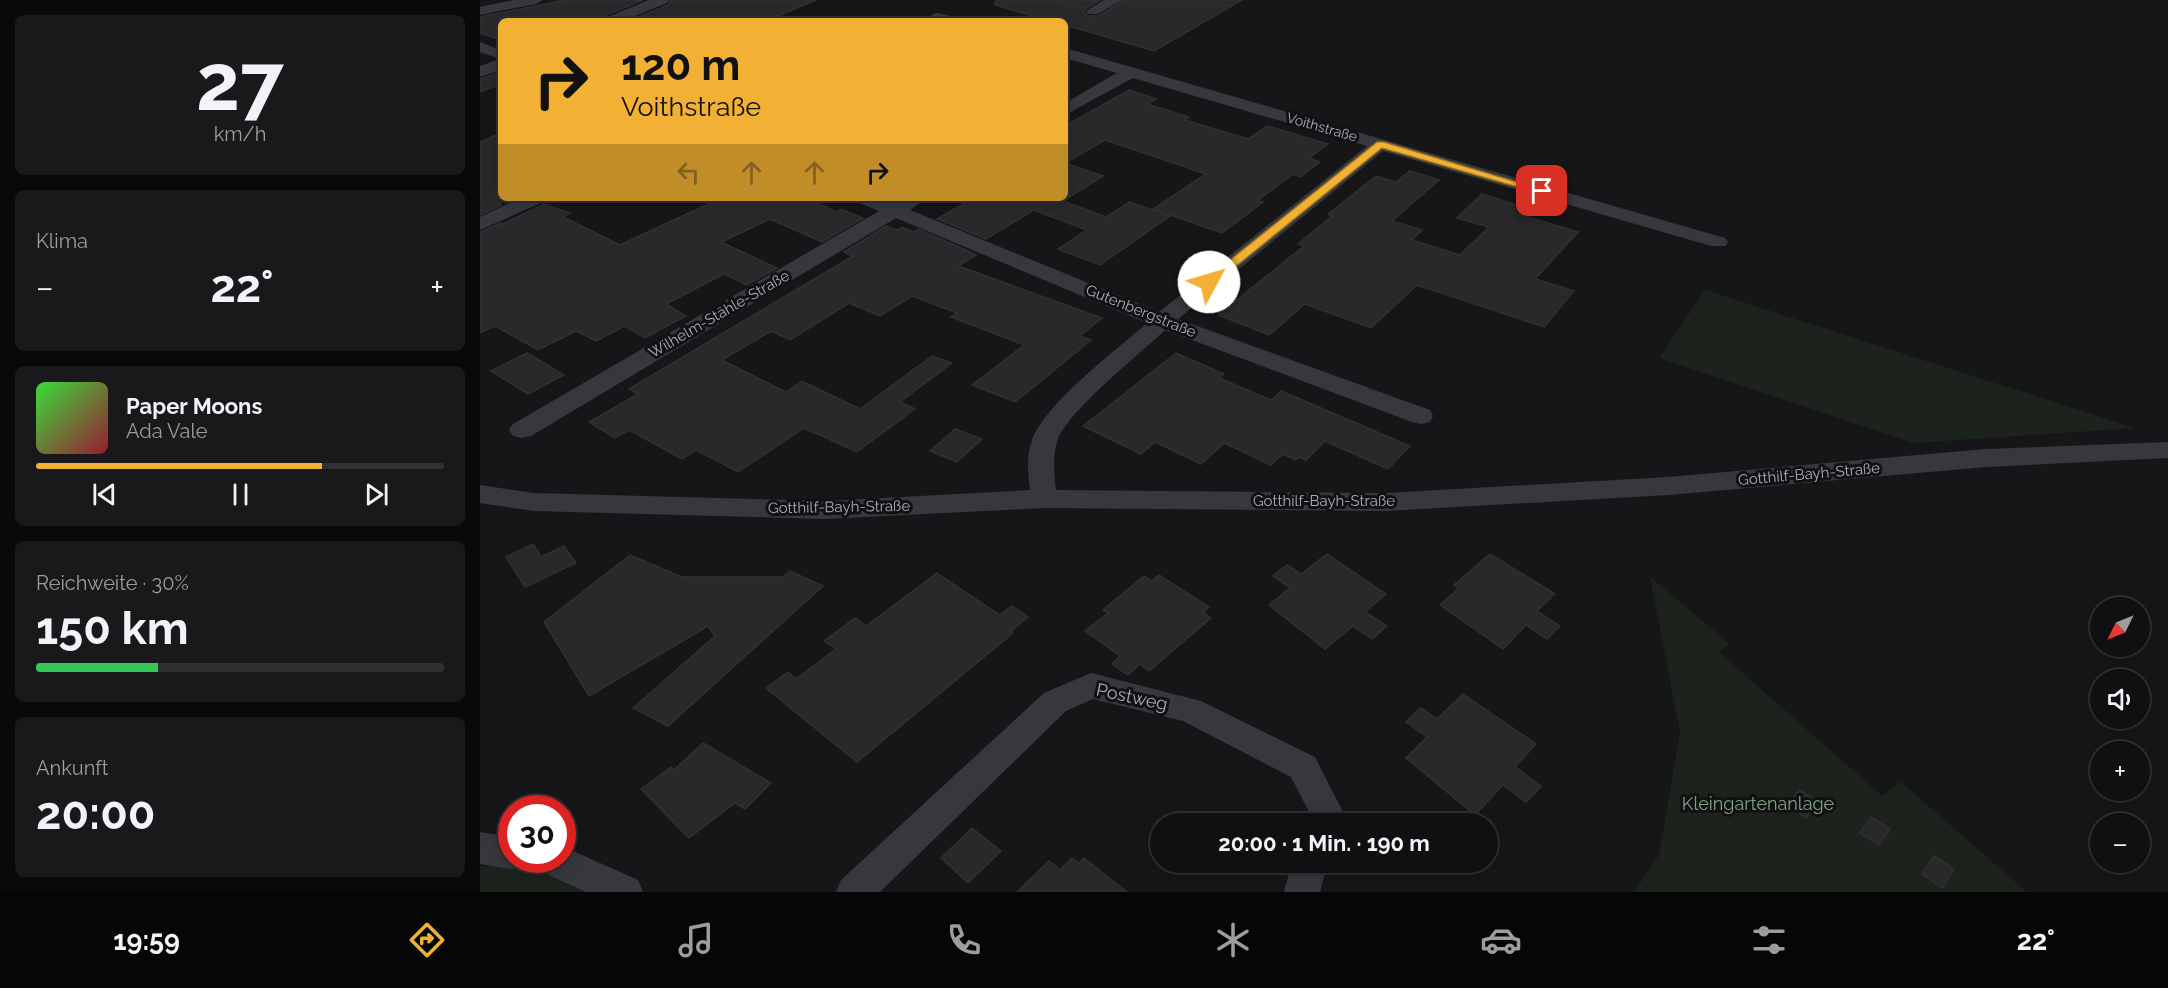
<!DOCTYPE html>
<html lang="de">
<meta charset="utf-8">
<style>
body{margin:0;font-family:Raleway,sans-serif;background:#19191b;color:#f1f3f6;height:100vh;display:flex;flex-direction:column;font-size:22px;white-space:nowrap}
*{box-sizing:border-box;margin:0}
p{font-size:20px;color:#9c9d9f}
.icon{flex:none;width:33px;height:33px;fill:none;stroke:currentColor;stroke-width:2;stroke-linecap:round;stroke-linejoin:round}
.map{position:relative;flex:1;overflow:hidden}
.panel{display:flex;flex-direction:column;gap:15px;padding:15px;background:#09090a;width:480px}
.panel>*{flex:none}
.banner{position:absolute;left:18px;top:18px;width:570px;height:183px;border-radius:9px;box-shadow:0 3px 15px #0003,0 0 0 2px #303032;background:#f2b134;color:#111;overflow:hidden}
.needle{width:39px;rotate:227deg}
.buttons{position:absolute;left:1610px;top:597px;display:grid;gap:12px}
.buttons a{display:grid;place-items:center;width:60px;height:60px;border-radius:50%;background:#101012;box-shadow:0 3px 15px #0003,0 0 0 2px #303032;font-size:30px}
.speed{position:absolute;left:18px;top:795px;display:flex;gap:12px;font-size:30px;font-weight:700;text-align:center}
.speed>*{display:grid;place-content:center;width:78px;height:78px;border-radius:50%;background:#101012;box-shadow:0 3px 15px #0003,0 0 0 2px #303032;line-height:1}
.speed .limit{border:9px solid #d22;background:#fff;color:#111}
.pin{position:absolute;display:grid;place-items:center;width:51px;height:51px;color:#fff;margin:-26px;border-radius:12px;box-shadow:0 3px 9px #0006}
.me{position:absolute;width:66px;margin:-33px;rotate:51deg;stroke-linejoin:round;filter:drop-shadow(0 0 4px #0008)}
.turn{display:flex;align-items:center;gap:21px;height:126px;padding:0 24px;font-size:27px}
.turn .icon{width:78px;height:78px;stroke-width:2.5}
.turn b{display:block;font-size:42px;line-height:51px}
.lanes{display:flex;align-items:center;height:57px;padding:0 24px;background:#0003;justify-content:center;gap:30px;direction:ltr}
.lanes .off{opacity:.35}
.big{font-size:45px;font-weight:700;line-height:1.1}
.panel .tile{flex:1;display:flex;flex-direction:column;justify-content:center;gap:9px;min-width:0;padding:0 21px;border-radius:9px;background:#19191b}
.panel .dial{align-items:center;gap:0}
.dial b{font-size:78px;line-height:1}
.song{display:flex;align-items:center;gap:18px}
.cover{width:72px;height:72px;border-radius:9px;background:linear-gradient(135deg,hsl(120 70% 55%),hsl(350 70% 35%))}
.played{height:6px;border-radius:3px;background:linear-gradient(90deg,#f2b134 70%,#303032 70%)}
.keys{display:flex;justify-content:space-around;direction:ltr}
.heat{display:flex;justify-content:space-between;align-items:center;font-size:33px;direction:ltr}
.charge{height:9px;border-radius:4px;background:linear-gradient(90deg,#34c759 30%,#303032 0)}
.trip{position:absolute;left:670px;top:813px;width:348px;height:60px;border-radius:30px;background:#101012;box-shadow:0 3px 15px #0003,0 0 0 2px #303032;font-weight:700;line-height:60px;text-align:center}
.menu{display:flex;height:96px;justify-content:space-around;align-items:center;background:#060607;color:#9c9d9f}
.menu .icon{width:42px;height:42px}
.menu .selected{color:#f2b134}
.menu b{font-size:27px;color:#f1f3f6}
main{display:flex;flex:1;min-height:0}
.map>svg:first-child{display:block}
.green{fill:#1c231d}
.building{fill:#29292c;stroke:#303034;stroke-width:1.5}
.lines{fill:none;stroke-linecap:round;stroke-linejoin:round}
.minor{fill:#37383d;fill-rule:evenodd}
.route{fill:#f2b134;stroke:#9d7322;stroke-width:1.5}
.labels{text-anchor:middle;stroke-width:6;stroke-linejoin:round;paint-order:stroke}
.far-street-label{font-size:14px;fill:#a8adb8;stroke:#111113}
.street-label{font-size:15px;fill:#a8adb8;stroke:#111113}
.near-street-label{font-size:18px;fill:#a8adb8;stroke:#111113}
.near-park-label{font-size:18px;fill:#7fa381;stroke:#111113}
</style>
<main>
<section class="panel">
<div class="tile dial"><b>27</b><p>km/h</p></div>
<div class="tile"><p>Klima</p>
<div class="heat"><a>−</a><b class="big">22°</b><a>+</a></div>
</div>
<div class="tile">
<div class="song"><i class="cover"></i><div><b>Paper Moons</b><p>Ada Vale</p></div></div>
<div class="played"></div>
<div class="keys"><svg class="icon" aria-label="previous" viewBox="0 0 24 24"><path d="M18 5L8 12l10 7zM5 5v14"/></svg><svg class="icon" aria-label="pause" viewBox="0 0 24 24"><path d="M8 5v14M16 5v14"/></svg><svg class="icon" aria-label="next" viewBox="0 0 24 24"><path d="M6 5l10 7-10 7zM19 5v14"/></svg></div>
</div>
<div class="tile"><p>Reichweite · 30%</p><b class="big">150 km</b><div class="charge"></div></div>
<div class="tile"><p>Ankunft</p><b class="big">20:00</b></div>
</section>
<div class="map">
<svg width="1688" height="892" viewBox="0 0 1688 892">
<rect width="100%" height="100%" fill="#161618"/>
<g class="green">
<path d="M 1225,290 L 1655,428 L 1434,443 L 1179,358 Z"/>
<path d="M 1170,577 L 1250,644 L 1239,652 L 1402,796 L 1421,782 L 1547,892 L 1154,892 L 1179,855 L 1200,732 Z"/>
<path d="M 67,862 L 131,892 L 0,892 L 0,867 Z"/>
</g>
<g class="building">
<path d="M 85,0 L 163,0 L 124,16 L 121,21 L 21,21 L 21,40 L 0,33 L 0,17 Z"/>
<path d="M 191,0 L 336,0 L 286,21 L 149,21 L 188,5 Z"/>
<path d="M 516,0 L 620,0 L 605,9 L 604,12 L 608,16 L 619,16 L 644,0 L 762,0 L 674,51 L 585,25 L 585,21 L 570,21 L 515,5 Z"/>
<path d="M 21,72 L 21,84 L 0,92 L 0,79 Z"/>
<path d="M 649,90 L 676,99 L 667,104 L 709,117 L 705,120 L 768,139 L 787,126 L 848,144 L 829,158 L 840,162 L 820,177 L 813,174 L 777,201 L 783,202 L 742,233 L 673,209 L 726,174 L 625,140 L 585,163 L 585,126 Z"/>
<path d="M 21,133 L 21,205 L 0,215 L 0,142 Z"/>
<path d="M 585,163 L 623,176 L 585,200 Z"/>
<path d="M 930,171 L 959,180 L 912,221 L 942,230 L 932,240 L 980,255 L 1009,227 L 977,218 L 1002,194 L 1046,208 L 1039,214 L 1098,232 L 1055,279 L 1094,291 L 1064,327 L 937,285 L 891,328 L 825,304 L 789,335 L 738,315 L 824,246 L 818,244 L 852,216 L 848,214 L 896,176 L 916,182 Z"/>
<path d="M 241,198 L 327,198 L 357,212 L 361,209 L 383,218 L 342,242 L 290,219 L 241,242 L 297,268 L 267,285 L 244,274 L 186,304 L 206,316 L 165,338 L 145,326 L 116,341 L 96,331 L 58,350 L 15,326 L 0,333 L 0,232 L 21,223 L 21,225 L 64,204 L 90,213 L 83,217 L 140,245 Z"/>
<path d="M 494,198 L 575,198 L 626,217 L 650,202 L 690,216 L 620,265 L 578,249 L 607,230 L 554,210 L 506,239 L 457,219 Z"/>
<path d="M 406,226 L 417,230 L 422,227 L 434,232 L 438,229 L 486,250 L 496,255 L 478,266 L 622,318 L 600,336 L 611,340 L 535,402 L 492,385 L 544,345 L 471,317 L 477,313 L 432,296 L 400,316 L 369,303 L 310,340 L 291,331 L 242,360 L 306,392 L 322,381 L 380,409 L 452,356 L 472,363 L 420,402 L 435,409 L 377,452 L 324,428 L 258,472 L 216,450 L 202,459 L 149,430 L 135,438 L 109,422 L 158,394 L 149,389 L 373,256 L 364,252 Z"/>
<path d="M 47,353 L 84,375 L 48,394 L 11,371 Z"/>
<path d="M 696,353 L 744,374 L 739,378 L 791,400 L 801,391 L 930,446 L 908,469 L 845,441 L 826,460 L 819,457 L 816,460 L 803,454 L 791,465 L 744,443 L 721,464 L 675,442 L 661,454 L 603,426 Z"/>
<path d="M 475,429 L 502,439 L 477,462 L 450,451 Z"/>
<path d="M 53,544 L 61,557 L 84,546 L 96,563 L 45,587 L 26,557 Z"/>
<path d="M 847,554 L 906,594 L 885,612 L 907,626 L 892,639 L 873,626 L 845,649 L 789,605 L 810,588 L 793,576 L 807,565 L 821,574 Z"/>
<path d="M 1010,554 L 1075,594 L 1057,611 L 1080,626 L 1067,639 L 1046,625 L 1023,649 L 960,605 L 979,588 L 974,585 Z"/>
<path d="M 150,555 L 202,577 L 302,577 L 310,571 L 343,586 L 188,726 L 153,708 L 235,636 L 228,626 L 109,696 L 64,622 Z"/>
<path d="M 457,573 L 520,615 L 532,606 L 548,617 L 531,631 L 533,633 L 377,762 L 286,688 L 308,672 L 316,679 L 356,649 L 344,641 L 375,618 L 386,626 Z"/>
<path d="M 679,575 L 729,607 L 723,613 L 731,618 L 669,671 L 660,664 L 648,675 L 632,664 L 640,656 L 605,631 L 628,613 L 623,610 L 664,576 L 672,581 Z"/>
<path d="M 983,694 L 1056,744 L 1035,767 L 1061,786 L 1046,802 L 1023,785 L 995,815 L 926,758 L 947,737 L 926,722 L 941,708 L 957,719 Z"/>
<path d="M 223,743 L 291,783 L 265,809 L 255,803 L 209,838 L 161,789 L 191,767 L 194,770 Z"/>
<path d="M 1319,790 L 1338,802 L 1326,818 L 1308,805 Z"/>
<path d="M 1391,817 L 1410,829 L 1399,845 L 1380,833 Z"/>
<path d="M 492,828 L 521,851 L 488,883 L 461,858 Z"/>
<path d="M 1454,856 L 1474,869 L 1462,888 L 1442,874 Z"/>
<path d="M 592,858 L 599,863 L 604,858 L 647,892 L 537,892 L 569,861 L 580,870 Z"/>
</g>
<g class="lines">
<g class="minor">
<path d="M 34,0 L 63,0 L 56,4 L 0,15 L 0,7 Z"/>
<path d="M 169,0 L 189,0 L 187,3 L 143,21 L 123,21 L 125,18 Z"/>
<path d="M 624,0 L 642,0 L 618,14 L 608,14 L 606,11 Z"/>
<path d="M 458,13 L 479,18 L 481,21 L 453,20 L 451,17 L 453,14 Z"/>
<path d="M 0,42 L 21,50 L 21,70 L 0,77 L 0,66 L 20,59 L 0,52 Z"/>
<path d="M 585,48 L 1245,238 L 1248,242 L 1245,246 L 1231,246 L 903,151 L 698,319 L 950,410 L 953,416 L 950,422 L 941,424 L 932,422 L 685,330 C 659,355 590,409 578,439 C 572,456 574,473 576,490 L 906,493 L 1188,477 L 1506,449 L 1688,442 L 1688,458 L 1506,467 L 1188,495 L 906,511 L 564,508 L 346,519 L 54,511 L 0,503 L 0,485 L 54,493 L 346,501 L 550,490 C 548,473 546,457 552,440 C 566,403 635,351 667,323 L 416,218 L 51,436 L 42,438 L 33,436 L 29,430 L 33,424 L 399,211 L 377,202 L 374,198 L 401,198 L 413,203 L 422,198 L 446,198 L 430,210 L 679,312 L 887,146 L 653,78 L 585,115 L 585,103 L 637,73 L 585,58 Z"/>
<path d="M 40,198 L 66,198 L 63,202 L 0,230 L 0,217 Z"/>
<path d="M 611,673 L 721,701 L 835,757 L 862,810 L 859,824 L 824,824 L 828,810 L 811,777 L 703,721 L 613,699 L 586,711 L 400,892 L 356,892 L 361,880 L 564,693 Z"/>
<path d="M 0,832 L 32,837 L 32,860 L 47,860 L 45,865 L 32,869 L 0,864 Z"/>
<path d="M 82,846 L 158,880 L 163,892 L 106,892 L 62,872 L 57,860 L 82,860 Z"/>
<path d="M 812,862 L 848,862 L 840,892 L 804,892 Z"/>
</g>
</g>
<path class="route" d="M 897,142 L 904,142 L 1067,191 L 1058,193 L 902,148 L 733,285 L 725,285 L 725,280 Z"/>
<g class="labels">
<g class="far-street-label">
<text transform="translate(842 127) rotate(16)" y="5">Voithstraße</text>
</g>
<g class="street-label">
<text transform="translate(661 311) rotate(22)" y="5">Gutenbergstraße</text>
<text transform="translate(239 314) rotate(-30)" y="5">Wilhelm-Stähle-Straße</text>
<text transform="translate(1329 474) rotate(-5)" y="5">Gotthilf-Bayh-Straße</text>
<text x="844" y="506">Gotthilf-Bayh-Straße</text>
<text transform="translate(359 507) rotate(-1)" y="5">Gotthilf-Bayh-Straße</text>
</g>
<g class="near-street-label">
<text transform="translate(652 697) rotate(12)" y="6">Postweg</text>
</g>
<g class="near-park-label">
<text x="1278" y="810">Kleingartenanlage</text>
</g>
</g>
</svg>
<div class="buttons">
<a><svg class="needle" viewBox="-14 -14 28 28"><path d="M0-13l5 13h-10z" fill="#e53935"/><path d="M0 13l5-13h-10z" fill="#9c9d9f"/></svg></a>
<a><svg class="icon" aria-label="sound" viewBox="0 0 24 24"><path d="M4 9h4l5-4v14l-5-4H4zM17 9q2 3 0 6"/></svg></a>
<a>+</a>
<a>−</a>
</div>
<div class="speed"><div class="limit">30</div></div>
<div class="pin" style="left:1062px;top:191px;background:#d93025"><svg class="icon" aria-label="arrive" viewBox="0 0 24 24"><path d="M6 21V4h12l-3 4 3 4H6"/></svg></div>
<svg class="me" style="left:729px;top:282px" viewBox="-20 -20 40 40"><circle r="19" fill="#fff"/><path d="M0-13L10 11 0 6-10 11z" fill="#f2b134"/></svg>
<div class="trip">20:00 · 1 Min. · 190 m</div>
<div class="banner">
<div class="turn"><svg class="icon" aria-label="right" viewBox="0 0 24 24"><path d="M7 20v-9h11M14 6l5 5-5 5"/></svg><div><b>120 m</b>Voithstraße</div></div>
<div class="lanes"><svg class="icon off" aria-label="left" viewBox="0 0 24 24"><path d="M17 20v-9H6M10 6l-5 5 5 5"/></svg><svg class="icon off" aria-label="ahead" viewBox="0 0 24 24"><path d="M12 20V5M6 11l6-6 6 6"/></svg><svg class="icon off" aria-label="ahead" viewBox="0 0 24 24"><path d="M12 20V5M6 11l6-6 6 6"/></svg><svg class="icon" aria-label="right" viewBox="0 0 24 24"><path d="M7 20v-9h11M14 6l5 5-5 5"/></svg></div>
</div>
</div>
</main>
<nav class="menu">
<b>19:59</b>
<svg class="icon selected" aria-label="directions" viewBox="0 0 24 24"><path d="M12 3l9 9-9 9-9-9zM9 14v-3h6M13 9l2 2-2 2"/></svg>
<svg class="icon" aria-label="music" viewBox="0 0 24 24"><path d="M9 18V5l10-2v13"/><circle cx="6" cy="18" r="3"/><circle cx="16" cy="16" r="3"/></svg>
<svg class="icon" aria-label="phone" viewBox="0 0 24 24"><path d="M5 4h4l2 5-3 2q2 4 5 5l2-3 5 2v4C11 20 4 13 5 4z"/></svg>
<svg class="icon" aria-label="climate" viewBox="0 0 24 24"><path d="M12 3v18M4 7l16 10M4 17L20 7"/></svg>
<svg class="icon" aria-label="car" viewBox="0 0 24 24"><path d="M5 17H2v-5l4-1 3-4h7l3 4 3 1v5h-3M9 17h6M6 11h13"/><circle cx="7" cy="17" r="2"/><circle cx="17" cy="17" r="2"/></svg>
<svg class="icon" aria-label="filters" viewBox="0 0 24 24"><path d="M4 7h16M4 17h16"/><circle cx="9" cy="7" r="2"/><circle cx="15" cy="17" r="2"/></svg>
<b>22°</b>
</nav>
